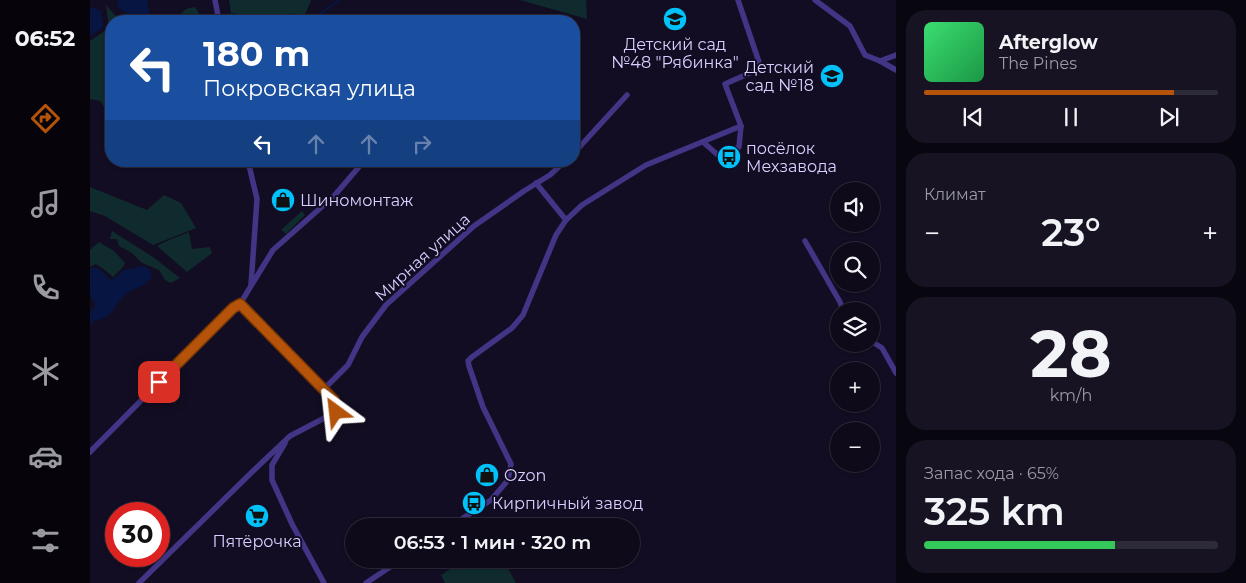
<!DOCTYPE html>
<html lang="ru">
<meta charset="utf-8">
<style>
body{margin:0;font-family:Montserrat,sans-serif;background:#171323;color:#f1f3f6;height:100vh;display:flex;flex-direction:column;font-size:19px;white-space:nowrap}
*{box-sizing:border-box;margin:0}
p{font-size:16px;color:#9b9aa2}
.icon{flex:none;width:28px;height:28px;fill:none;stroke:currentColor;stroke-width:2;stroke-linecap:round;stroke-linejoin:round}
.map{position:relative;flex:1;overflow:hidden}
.details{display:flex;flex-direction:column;gap:10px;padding:10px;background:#08060e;width:350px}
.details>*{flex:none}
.hud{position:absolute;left:15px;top:15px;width:475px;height:152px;border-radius:20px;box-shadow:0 1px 4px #0004,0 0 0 1px #2e2b39;background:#1a4fa0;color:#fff;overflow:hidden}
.tools{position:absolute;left:740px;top:182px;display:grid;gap:10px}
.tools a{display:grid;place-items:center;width:50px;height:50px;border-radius:50%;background:#0e0a1a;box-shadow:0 1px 4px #0004,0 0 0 1px #2e2b39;font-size:25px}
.speed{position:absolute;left:15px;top:502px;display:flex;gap:10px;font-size:25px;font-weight:700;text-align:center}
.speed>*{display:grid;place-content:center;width:65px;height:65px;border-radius:50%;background:#0e0a1a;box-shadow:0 1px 4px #0004,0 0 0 1px #2e2b39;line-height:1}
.speed .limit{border:8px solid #d22;background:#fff;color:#111}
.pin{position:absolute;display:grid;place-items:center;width:42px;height:42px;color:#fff;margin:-21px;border-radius:10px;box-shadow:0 2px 8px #0006}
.me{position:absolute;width:55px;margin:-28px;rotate:330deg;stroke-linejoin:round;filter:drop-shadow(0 0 4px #0008)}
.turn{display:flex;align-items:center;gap:18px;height:105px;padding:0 15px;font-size:22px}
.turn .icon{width:65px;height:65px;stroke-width:2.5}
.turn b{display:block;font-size:35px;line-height:42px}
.lanes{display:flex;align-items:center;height:48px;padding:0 15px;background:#0003;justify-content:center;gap:25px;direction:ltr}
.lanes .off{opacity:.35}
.big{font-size:38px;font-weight:600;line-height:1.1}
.details .widget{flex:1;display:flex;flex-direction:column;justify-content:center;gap:8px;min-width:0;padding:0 18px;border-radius:20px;background:#171323}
.details .dial{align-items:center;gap:0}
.dial b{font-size:65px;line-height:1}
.song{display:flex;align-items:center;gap:15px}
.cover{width:60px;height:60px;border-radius:8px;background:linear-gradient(135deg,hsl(140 70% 55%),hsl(140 70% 35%))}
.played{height:5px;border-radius:2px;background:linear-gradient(90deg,#b45309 85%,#2e2b39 85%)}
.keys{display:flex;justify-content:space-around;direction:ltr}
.heat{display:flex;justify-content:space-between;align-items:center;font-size:28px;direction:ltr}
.charge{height:8px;border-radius:4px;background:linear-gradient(90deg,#34c759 65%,#2e2b39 0)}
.trip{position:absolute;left:255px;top:518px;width:295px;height:50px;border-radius:25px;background:#0e0a1a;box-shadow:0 1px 4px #0004,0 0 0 1px #2e2b39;font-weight:600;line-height:50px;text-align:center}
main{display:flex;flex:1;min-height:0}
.tabs{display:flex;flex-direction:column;width:90px;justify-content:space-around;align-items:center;background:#06040a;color:#9b9aa2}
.tabs .icon{width:35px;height:35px}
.tabs .on{color:#b45309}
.tabs b{font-size:22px;color:#f1f3f6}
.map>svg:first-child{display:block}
.green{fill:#0f2b2e}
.water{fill:#071542}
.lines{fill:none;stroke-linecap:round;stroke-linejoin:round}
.stream{stroke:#071542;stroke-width:2}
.minor{stroke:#423585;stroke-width:5.5}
.route-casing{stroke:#753606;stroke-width:12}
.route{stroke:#b45309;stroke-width:9}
.labels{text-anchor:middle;stroke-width:4;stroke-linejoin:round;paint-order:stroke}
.poi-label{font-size:16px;fill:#dbcfff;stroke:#130d23;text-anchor:start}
.street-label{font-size:16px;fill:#dbcfff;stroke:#130d23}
</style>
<main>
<nav class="tabs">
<b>06:52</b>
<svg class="icon on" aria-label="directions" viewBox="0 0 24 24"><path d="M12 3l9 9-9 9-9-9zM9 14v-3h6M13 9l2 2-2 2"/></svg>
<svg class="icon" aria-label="music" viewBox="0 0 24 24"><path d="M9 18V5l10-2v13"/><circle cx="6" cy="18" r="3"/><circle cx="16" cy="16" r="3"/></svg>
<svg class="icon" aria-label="phone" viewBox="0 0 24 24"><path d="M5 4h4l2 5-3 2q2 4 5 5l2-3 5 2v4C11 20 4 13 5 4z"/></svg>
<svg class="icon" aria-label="climate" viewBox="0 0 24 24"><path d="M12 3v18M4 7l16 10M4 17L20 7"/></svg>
<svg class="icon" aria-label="car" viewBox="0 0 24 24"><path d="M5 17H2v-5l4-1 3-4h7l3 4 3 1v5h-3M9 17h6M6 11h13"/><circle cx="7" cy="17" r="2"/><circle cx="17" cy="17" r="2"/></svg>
<svg class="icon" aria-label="filters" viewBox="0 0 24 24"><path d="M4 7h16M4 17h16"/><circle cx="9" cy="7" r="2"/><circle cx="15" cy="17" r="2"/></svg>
</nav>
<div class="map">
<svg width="806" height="583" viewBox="0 0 806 583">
<rect width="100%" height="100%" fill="#130d23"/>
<g class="green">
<path d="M 139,0 L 221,0 L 221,1 L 215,14 L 201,15 L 199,17 L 202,21 L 145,21 L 141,13 Z"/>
<path d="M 430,0 L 496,0 L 497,19 Z"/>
<path d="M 16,5 L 30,21 L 21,21 L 21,117 L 10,101 L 0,99 L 0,41 L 19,28 Z"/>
<path d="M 105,7 L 109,13 L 110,21 L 89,21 L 88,16 L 96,9 Z"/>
<path d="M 0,187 L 57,210 L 74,195 L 91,203 L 106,228 L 63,245 L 15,216 L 0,211 Z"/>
<path d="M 212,211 L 215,215 L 196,234 L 191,230 Z"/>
<path d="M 22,231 L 63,257 L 90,278 L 81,283 L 75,280 L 69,270 L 52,263 L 42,253 L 29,246 L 27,239 L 20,239 Z"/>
<path d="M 99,232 L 102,249 L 120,247 L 122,253 L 97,272 L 67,246 C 77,240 88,237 99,232 Z"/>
<path d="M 9,242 L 24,251 L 35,263 L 33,267 L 23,277 L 15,270 L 6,264 L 0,267 L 0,250 Z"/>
<path d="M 376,559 L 413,559 L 426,583 L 355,583 L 351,575 Z"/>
</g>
<g class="water">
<path d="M 28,0 L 57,0 L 59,12 L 57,21 L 37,21 L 36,12 L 30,9 L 27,5 Z"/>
<path d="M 3,7 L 11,11 L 13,27 L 0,36 L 0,8 Z"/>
<path d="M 54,266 L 60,270 L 62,275 C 57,288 43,287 34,296 C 21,309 25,317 4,321 L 0,325 L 0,312 L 5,307 L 4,301 L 0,295 L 0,268 C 11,266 14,275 21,280 L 28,276 L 34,270 Z"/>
</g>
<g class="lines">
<g class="stream">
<path d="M 201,14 L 204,19"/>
<path d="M 133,17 L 144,14"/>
<path d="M 123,20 L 126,19"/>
<path d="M 221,21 L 249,0"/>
</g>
<g class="minor">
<path d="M 125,0 L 129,21"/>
<path d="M 725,0 L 760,26 L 775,55 L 790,61 L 806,55"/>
<path d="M 790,61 L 806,70"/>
<path d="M 484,138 L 491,145"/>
<path d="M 613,142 L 629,156 L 649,147 L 651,126 L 635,84 L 671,68 L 648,0"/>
<path d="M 484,153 L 537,95"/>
<path d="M 158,161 L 167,199 L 161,285"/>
<path d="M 446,183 L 476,220"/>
<path d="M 715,241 L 750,302 L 753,311"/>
<path d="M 781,341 L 792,348 L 806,373"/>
<path d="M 233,390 L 258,365 L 272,337 L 296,305 L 384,226 L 434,191 L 460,175 L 475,161"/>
<path d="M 195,443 L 182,465 L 182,480 L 202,524 L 234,583"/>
<path d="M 0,452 L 143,308 L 150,304 L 183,250 L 244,196 L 274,161"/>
<path d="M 361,526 L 401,500 L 418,480 L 421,464 L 393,407 L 379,366 L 378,361 L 382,357 L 422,328 L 433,315 L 466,235 L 476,220 L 492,205 L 556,165 L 651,126"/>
<path d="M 49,583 L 163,471 L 200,436 L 246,412 L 244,400 L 150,304"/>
<path d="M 276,583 L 312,559"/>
</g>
</g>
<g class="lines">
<g class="route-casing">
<path id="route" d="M 69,382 L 143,308 L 150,304 L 244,400 L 246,412"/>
</g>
<use href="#route" class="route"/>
</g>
<defs>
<g id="school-disc" transform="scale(1.25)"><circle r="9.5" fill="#00c1fa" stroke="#130d23"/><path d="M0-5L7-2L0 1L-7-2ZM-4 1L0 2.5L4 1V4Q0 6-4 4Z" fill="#111"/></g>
<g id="bus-disc" transform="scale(1.25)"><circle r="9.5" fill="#00c1fa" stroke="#130d23"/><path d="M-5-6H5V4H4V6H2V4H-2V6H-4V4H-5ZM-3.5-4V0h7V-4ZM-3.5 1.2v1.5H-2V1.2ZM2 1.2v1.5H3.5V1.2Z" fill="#111"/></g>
<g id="shop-disc" transform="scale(1.25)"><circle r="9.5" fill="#00c1fa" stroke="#130d23"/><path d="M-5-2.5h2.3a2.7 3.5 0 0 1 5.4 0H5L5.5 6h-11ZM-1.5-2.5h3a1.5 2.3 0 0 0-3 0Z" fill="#111"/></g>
<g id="supermarket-disc" transform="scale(1.25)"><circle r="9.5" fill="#00c1fa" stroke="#130d23"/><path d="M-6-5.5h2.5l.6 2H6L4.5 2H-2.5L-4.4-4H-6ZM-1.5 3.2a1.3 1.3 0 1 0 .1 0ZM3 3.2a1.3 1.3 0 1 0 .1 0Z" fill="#111"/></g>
</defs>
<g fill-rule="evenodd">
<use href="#school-disc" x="585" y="19"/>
<use href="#school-disc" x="742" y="76"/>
<use href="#bus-disc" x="639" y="157"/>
<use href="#shop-disc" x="193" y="200"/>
<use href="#shop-disc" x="397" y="475"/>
<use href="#bus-disc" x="384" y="503"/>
<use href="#supermarket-disc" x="167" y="516"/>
</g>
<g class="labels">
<g class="poi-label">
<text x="585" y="50" text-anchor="middle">Детский сад<tspan x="585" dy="18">№48 "Рябинка"</tspan></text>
<text x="724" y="73" text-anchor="end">Детский<tspan x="724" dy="18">сад №18</tspan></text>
<text x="656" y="154">посёлок<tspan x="656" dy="18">Мехзавода</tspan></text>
<text x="210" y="206">Шиномонтаж</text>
<text x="414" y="481">Ozon</text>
<text x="402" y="509">Кирпичный завод</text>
<text x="167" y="547" text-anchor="middle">Пятёрочка</text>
</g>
<g class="street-label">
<text transform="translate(332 257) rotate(-42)" y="6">Мирная улица</text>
</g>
</g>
</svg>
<div class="tools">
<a><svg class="icon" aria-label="sound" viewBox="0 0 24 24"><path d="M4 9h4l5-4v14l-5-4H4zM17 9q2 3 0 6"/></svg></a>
<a><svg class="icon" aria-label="search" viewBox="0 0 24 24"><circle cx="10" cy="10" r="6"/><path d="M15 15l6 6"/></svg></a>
<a><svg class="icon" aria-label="layers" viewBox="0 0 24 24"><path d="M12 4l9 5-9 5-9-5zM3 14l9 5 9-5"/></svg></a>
<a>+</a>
<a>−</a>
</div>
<div class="speed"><div class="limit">30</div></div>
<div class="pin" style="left:69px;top:382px;background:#d93025"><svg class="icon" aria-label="arrive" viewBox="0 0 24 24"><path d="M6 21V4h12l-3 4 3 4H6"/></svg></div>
<svg class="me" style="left:246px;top:412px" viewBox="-20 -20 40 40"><path d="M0-17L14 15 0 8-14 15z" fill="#b45309" stroke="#fff" stroke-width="4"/></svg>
<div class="trip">06:53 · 1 мин · 320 m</div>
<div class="hud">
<div class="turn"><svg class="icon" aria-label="left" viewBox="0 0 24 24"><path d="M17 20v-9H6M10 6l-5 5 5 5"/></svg><div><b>180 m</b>Покровская улица</div></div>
<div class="lanes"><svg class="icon" aria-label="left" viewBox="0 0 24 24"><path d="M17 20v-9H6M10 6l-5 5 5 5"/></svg><svg class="icon off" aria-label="ahead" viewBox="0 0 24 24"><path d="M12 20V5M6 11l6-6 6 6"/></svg><svg class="icon off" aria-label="ahead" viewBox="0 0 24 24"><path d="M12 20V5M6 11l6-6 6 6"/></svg><svg class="icon off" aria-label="right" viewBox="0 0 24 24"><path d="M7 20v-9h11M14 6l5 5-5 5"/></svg></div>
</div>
</div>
<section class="details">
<div class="widget">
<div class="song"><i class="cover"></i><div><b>Afterglow</b><p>The Pines</p></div></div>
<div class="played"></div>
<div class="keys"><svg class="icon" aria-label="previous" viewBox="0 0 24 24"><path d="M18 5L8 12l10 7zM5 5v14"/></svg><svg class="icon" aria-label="pause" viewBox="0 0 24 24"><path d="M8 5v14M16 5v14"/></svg><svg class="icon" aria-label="next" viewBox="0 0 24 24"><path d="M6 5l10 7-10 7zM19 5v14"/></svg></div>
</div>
<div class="widget"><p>Климат</p>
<div class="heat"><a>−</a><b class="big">23°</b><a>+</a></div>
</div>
<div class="widget dial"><b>28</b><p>km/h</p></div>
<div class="widget"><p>Запас хода · 65%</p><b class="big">325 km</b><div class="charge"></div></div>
</section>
</main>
